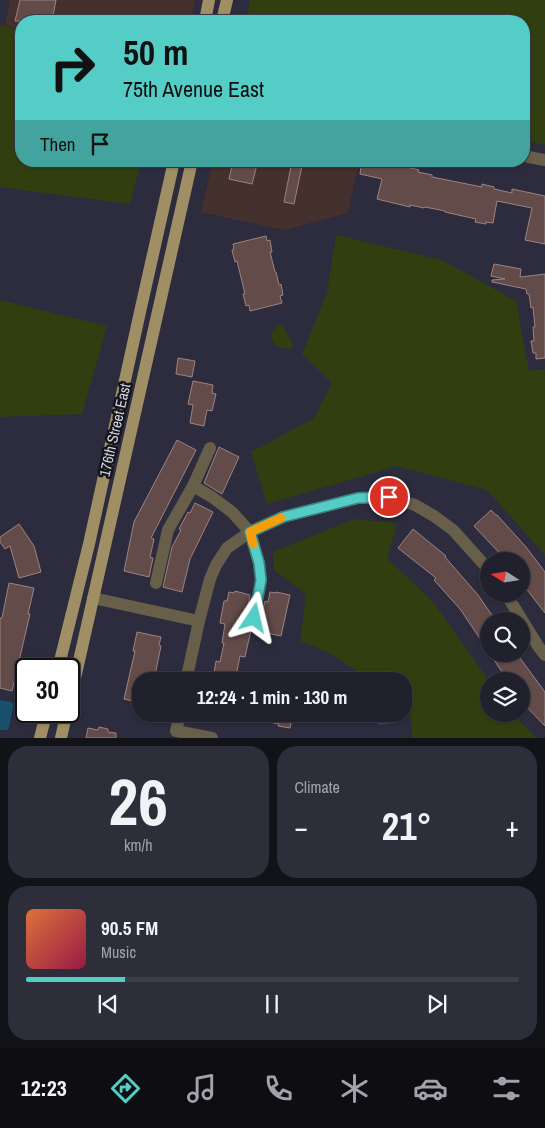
<!DOCTYPE html>
<meta charset="utf-8">
<style>
body{margin:0;font-family:"Archivo Narrow",sans-serif;background:#2d2e3a;color:#f1f3f6;height:100vh;display:flex;flex-direction:column;font-size:19px;white-space:nowrap}
*{box-sizing:border-box;margin:0}
p{font-size:16px;color:#a2a3aa}
.icon{flex:none;width:28px;height:28px;fill:none;stroke:currentColor;stroke-width:2;stroke-linecap:round;stroke-linejoin:round}
.map{position:relative;height:738px;overflow:hidden}
.side{display:flex;flex-direction:column;gap:8px;padding:8px;background:#121219;flex:1}
.side>*{flex:none}
.hud{position:absolute;left:15px;top:15px;width:515px;height:152px;border-radius:20px;box-shadow:0 1px 4px #0004,0 0 0 1px #3e3e4a;background:#54cdc7;color:#111;overflow:hidden}
.needle{width:32px;rotate:282deg}
.fabs{position:absolute;left:480px;top:552px;display:grid;gap:10px}
.fabs a{display:grid;place-items:center;width:50px;height:50px;border-radius:50%;background:#21212e;box-shadow:0 1px 4px #0004,0 0 0 1px #3e3e4a;font-size:25px}
.speed{position:absolute;left:15px;top:658px;display:flex;gap:10px;font-size:25px;font-weight:700;text-align:center}
.speed>*{display:grid;place-content:center;width:65px;height:65px;border-radius:50%;background:#21212e;box-shadow:0 1px 4px #0004,0 0 0 1px #3e3e4a;line-height:1}
.speed .limit{border:2px solid #111;border-radius:8px;background:#fff;color:#111}
.pin{position:absolute;display:grid;place-items:center;width:42px;height:42px;color:#fff;margin:-21px;border:2px solid #fff;border-radius:50%;box-shadow:0 1px 5px #0007}
.me{position:absolute;width:55px;margin:-28px;rotate:10deg;stroke-linejoin:round;filter:drop-shadow(0 0 4px #0008)}
.turn{display:flex;align-items:center;gap:18px;height:105px;padding:0 25px;font-size:22px}
.turn .icon{width:65px;height:65px;stroke-width:2.5}
.turn b{display:block;font-size:35px;line-height:42px}
.then{display:flex;align-items:center;height:48px;padding:0 25px;background:#0003;gap:10px;font-size:19px}
.big{font-size:38px;font-weight:700;line-height:1.1}
.side .widget{flex:1;display:flex;flex-direction:column;justify-content:center;gap:8px;min-width:0;padding:0 18px;border-radius:20px;background:#2d2e3a}
.side .dial{align-items:center;gap:0}
.dial b{font-size:65px;line-height:1}
.song{display:flex;align-items:center;gap:15px}
.cover{width:60px;height:60px;border-radius:8px;background:linear-gradient(135deg,hsl(20 70% 55%),hsl(340 70% 35%))}
.played{height:5px;border-radius:2px;background:linear-gradient(90deg,#54cdc7 20%,#3e3e4a 20%)}
.keys{display:flex;justify-content:space-around;direction:ltr}
.heat{display:flex;justify-content:space-between;align-items:center;font-size:28px;direction:ltr}
.side .tiles{flex:1;display:grid;gap:8px;grid-template-columns:1fr 1fr}
.widget:last-child{grid-column:span 2}
.trip{position:absolute;left:132px;top:672px;width:280px;height:50px;border-radius:20px;background:#21212e;box-shadow:0 1px 4px #0004,0 0 0 1px #3e3e4a;font-weight:700;line-height:50px;text-align:center}
.tabs{display:flex;height:80px;justify-content:space-around;align-items:center;background:#0d0d12;color:#a2a3aa}
.tabs .icon{width:35px;height:35px}
.tabs .current{color:#54cdc7}
.tabs b{font-size:22px;color:#f1f3f6}
.map>svg:first-child{display:block}
.commercial{fill:#44302c}
.green{fill:#313f10}
.water{fill:#18516d}
.building{fill:#634b49;stroke:#9d8380}
.lines{fill:none;stroke-linecap:round;stroke-linejoin:round}
.minor{stroke:#675f4a;stroke-width:12}
.tertiary{stroke:#675f4a;stroke-width:12}
.primary{stroke:#a08f64;stroke-width:12}
.route-casing{stroke:#378581;stroke-width:12}
.route{stroke:#54cdc7;stroke-width:9}
.slow{stroke:#f59e0b;stroke-width:9}
.labels{text-anchor:middle;stroke-width:5;stroke-linejoin:round;paint-order:stroke}
.street-label{font-size:15px;fill:#d4d4e0;stroke:#15151d}
</style>
<div class="map">
<svg width="545" height="738" viewBox="0 0 545 738">
<rect width="100%" height="100%" fill="#2c2c3e"/>
<g class="commercial">
<path d="M 10,0 L 195,0 L 191,21 L 21,21 L 21,30 L 5,26 Z"/>
<path d="M 213,161 L 359,161 L 348,213 L 284,230 L 201,212 Z"/>
</g>
<g class="green">
<path d="M 250,0 L 545,0 L 545,145 L 524,140 L 524,21 L 246,21 Z"/>
<path d="M 0,25 L 21,30 L 21,161 L 141,161 L 130,204 L 0,187 Z"/>
<path d="M 336,235 L 442,260 L 516,301 L 529,371 L 545,369 L 545,555 L 487,490 L 397,466 L 267,504 L 251,452 L 314,418 L 332,383 L 302,354 L 327,293 Z"/>
<path d="M 0,300 L 107,326 L 82,414 L 0,417 Z"/>
<path d="M 282,325 L 293,345 L 293,348 L 288,349 L 276,346 C 271,339 268,334 275,328 C 279,325 277,326 282,325 Z"/>
<path d="M 354,519 L 397,523 L 387,558 L 434,603 L 489,681 L 489,714 L 512,714 L 537,738 L 413,738 L 409,707 L 404,703 L 404,681 L 371,681 L 330,653 L 300,641 L 306,594 L 274,570 L 273,552 Z"/>
</g>
<g class="water">
<path d="M 0,700 L 11,702 L 13,704 L 13,708 L 9,727 L 7,730 L 0,730 Z"/>
<path d="M 366,714 L 393,714 L 397,720 L 396,723 L 379,725 C 376,719 373,716 366,714 Z"/>
</g>
<g class="building">
<path d="M 20,0 L 56,0 L 52,21 L 15,21 Z"/>
<path d="M 233,161 L 258,161 L 252,184 L 229,179 Z"/>
<path d="M 292,161 L 303,161 L 294,204 L 284,202 Z"/>
<path d="M 362,161 L 386,161 L 394,163 L 394,164 L 419,170 L 418,172 L 432,175 L 432,177 L 482,187 L 482,184 L 494,187 L 494,189 L 512,193 L 512,189 L 545,196 L 545,244 L 525,240 L 532,208 L 497,201 L 493,223 L 486,222 L 486,224 L 475,222 L 476,219 L 445,212 L 445,211 L 425,207 L 424,208 L 410,205 L 410,207 L 377,199 L 382,179 L 360,174 Z"/>
<path d="M 266,236 L 267,241 L 270,240 L 272,252 L 270,252 L 275,272 L 276,272 L 279,285 L 281,284 L 283,295 L 280,296 L 282,303 L 250,311 L 249,305 L 246,306 L 243,294 L 245,294 L 237,261 L 235,262 L 232,250 L 234,249 L 233,244 Z"/>
<path d="M 494,264 L 521,269 L 520,277 L 545,274 L 545,358 L 536,359 L 536,353 L 533,353 L 531,341 L 534,341 L 533,327 L 535,327 L 533,307 L 531,308 L 529,294 L 527,294 L 526,289 L 492,282 L 492,280 L 505,279 L 491,276 Z"/>
<path d="M 178,358 L 195,361 L 192,377 L 176,374 Z"/>
<path d="M 193,381 L 213,385 L 212,393 L 216,394 L 212,411 L 207,410 L 204,426 L 190,423 L 193,405 L 188,404 Z"/>
<path d="M 177,440 L 196,450 L 151,538 L 154,539 L 150,557 L 153,558 L 149,577 L 124,571 L 134,522 Z"/>
<path d="M 219,447 L 239,457 L 222,494 L 204,483 Z"/>
<path d="M 195,503 L 213,512 L 190,559 L 182,592 L 163,587 L 172,547 L 181,530 L 179,529 L 188,512 L 190,513 Z"/>
<path d="M 491,510 L 496,515 L 497,515 L 526,547 L 545,572 L 545,613 L 521,582 L 521,561 L 507,561 L 474,526 Z"/>
<path d="M 19,524 L 34,546 L 41,572 L 19,578 L 10,546 L 5,549 L 0,542 L 0,537 Z"/>
<path d="M 413,529 L 446,556 L 445,557 L 478,595 L 496,621 L 489,621 L 489,652 L 460,609 L 434,580 L 436,578 L 398,548 Z"/>
<path d="M 9,583 L 34,588 L 28,614 L 30,614 L 12,691 L 0,688 L 0,618 L 2,618 Z"/>
<path d="M 235,591 L 250,595 L 246,621 L 248,625 L 253,627 L 257,626 L 260,624 L 265,601 L 268,602 L 270,592 L 276,593 L 276,592 L 290,595 L 281,636 L 251,630 L 245,657 L 240,656 L 235,681 L 221,681 L 222,675 L 214,673 L 216,661 L 220,662 L 224,643 L 222,643 L 225,624 L 220,623 L 224,601 L 227,601 L 229,592 L 234,593 Z"/>
<path d="M 137,632 L 161,637 L 159,645 L 161,646 L 154,680 L 141,677 L 141,703 L 124,699 L 135,651 L 133,651 Z"/>
<path d="M 490,654 L 517,654 L 545,692 L 545,726 L 521,701 L 521,681 L 508,681 Z"/>
<path d="M 250,714 L 293,714 L 290,728 L 278,726 L 279,724 L 250,718 Z"/>
<path d="M 99,727 L 108,729 L 108,732 L 116,733 L 116,738 L 86,738 L 88,728 L 98,730 Z"/>
</g>
<g class="lines">
<g class="minor">
<path d="M 193,486 L 212,497 L 232,512 L 250,532 L 259,563 L 261,580 L 254,619"/>
<path d="M 156,583 L 168,530 L 193,486 L 210,448"/>
<path d="M 506,594 L 538,646 L 545,655"/>
<path d="M 93,598 L 199,621"/>
<path d="M 186,681 L 199,621 L 210,579 L 216,565 L 227,548 L 250,532 L 283,517 L 358,498 L 389,497 L 415,505 L 434,516 L 453,530 L 489,570"/>
<path d="M 180,714 L 176,731 L 212,738"/>
</g>
<path class="tertiary" d="M 524,156 L 545,160"/>
<g class="primary">
<path d="M 205,21 L 209,0"/>
<path d="M 222,21 L 227,0"/>
<path d="M 58,669 L 89,544 L 140,312 L 174,161"/>
<path d="M 69,705 L 192,161"/>
<path d="M 40,738 L 47,711"/>
<path d="M 61,738 L 67,711"/>
</g>
</g>
<g class="lines">
<g class="route-casing">
<path id="route" d="M 254,618 L 261,580 L 259,563 L 250,532 L 283,517 L 358,498 L 389,497"/>
</g>
<use href="#route" class="route"/>
<path class="slow" d="M 253,544 L 250,532 L 281,518"/>
</g>
<g class="labels">
<g class="street-label">
<text transform="translate(115 430) rotate(-77)" y="5">176th Street East</text>
</g>
</g>
</svg>
<div class="fabs">
<a><svg class="needle" viewBox="-14 -14 28 28"><path d="M0-13l5 13h-10z" fill="#e53935"/><path d="M0 13l5-13h-10z" fill="#a2a3aa"/></svg></a>
<a><svg class="icon" aria-label="search" viewBox="0 0 24 24"><circle cx="10" cy="10" r="6"/><path d="M15 15l6 6"/></svg></a>
<a><svg class="icon" aria-label="layers" viewBox="0 0 24 24"><path d="M12 4l9 5-9 5-9-5zM3 14l9 5 9-5"/></svg></a>
</div>
<div class="speed"><div class="limit">30</div></div>
<div class="pin" style="left:389px;top:497px;background:#d93025"><svg class="icon" aria-label="arrive" viewBox="0 0 24 24"><path d="M6 21V4h12l-3 4 3 4H6"/></svg></div>
<svg class="me" style="left:254px;top:618px" viewBox="-20 -20 40 40"><path d="M0-17L14 15 0 8-14 15z" fill="#54cdc7" stroke="#fff" stroke-width="4"/></svg>
<div class="trip">12:24 · 1 min · 130 m</div>
<div class="hud">
<div class="turn"><svg class="icon" aria-label="right" viewBox="0 0 24 24"><path d="M7 20v-9h11M14 6l5 5-5 5"/></svg><div><b>50 m</b>75th Avenue East</div></div>
<div class="then">Then<svg class="icon" aria-label="arrive" viewBox="0 0 24 24"><path d="M6 21V4h12l-3 4 3 4H6"/></svg></div>
</div>
</div>
<section class="side">
<div class="tiles">
<div class="widget dial"><b>26</b><p>km/h</p></div>
<div class="widget"><p>Climate</p>
<div class="heat"><a>−</a><b class="big">21°</b><a>+</a></div>
</div>
<div class="widget">
<div class="song"><i class="cover"></i><div><b>90.5 FM</b><p>Music</p></div></div>
<div class="played"></div>
<div class="keys"><svg class="icon" aria-label="previous" viewBox="0 0 24 24"><path d="M18 5L8 12l10 7zM5 5v14"/></svg><svg class="icon" aria-label="pause" viewBox="0 0 24 24"><path d="M8 5v14M16 5v14"/></svg><svg class="icon" aria-label="next" viewBox="0 0 24 24"><path d="M6 5l10 7-10 7zM19 5v14"/></svg></div>
</div>
</div>
</section>
<nav class="tabs">
<b>12:23</b>
<svg class="icon current" aria-label="directions" viewBox="0 0 24 24"><path d="M12 3l9 9-9 9-9-9zM9 14v-3h6M13 9l2 2-2 2"/></svg>
<svg class="icon" aria-label="music" viewBox="0 0 24 24"><path d="M9 18V5l10-2v13"/><circle cx="6" cy="18" r="3"/><circle cx="16" cy="16" r="3"/></svg>
<svg class="icon" aria-label="phone" viewBox="0 0 24 24"><path d="M5 4h4l2 5-3 2q2 4 5 5l2-3 5 2v4C11 20 4 13 5 4z"/></svg>
<svg class="icon" aria-label="climate" viewBox="0 0 24 24"><path d="M12 3v18M4 7l16 10M4 17L20 7"/></svg>
<svg class="icon" aria-label="car" viewBox="0 0 24 24"><path d="M5 17H2v-5l4-1 3-4h7l3 4 3 1v5h-3M9 17h6M6 11h13"/><circle cx="7" cy="17" r="2"/><circle cx="17" cy="17" r="2"/></svg>
<svg class="icon" aria-label="filters" viewBox="0 0 24 24"><path d="M4 7h16M4 17h16"/><circle cx="9" cy="7" r="2"/><circle cx="15" cy="17" r="2"/></svg>
</nav>
